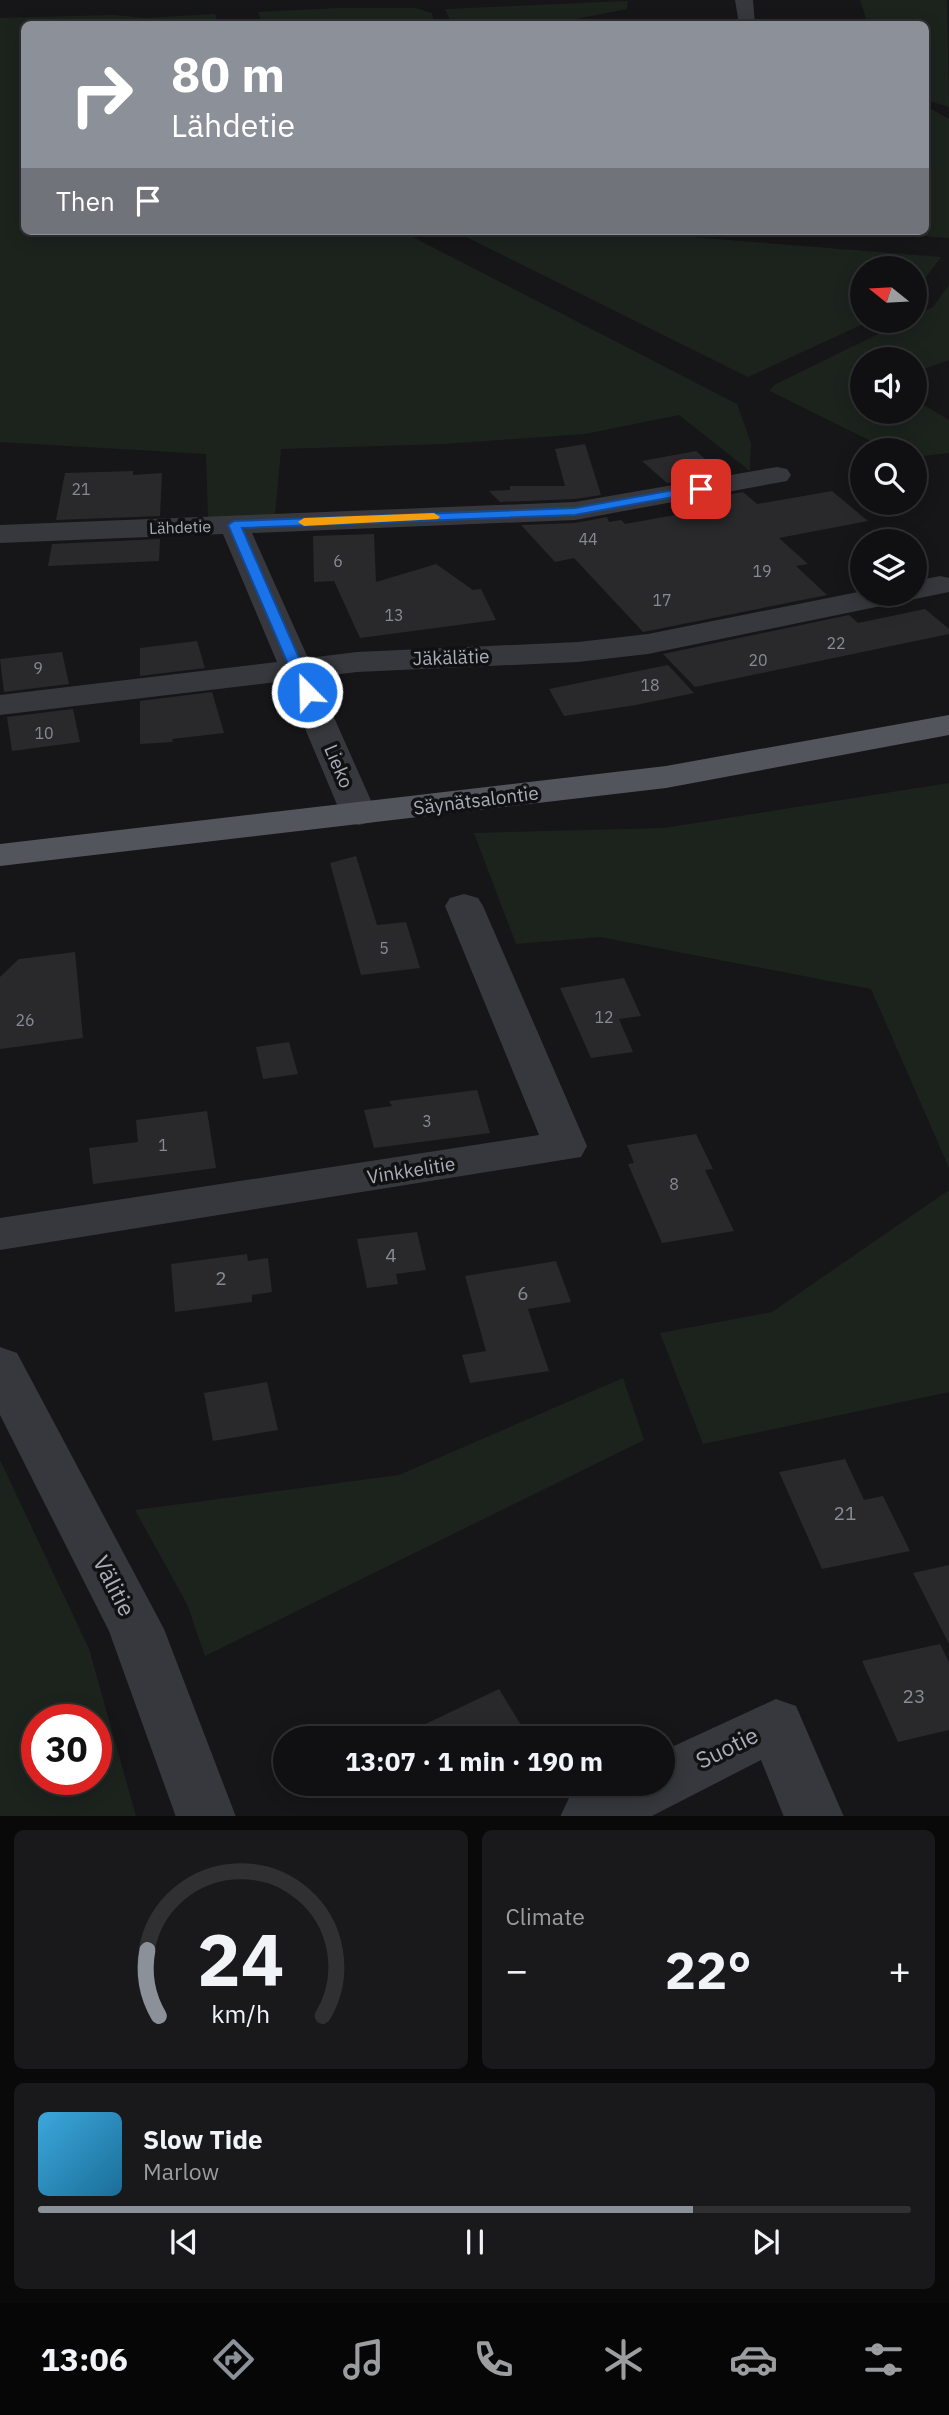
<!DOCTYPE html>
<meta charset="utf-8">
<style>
body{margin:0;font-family:"IBM Plex Sans",sans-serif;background:#19191b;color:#f1f3f6;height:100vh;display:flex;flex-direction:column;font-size:26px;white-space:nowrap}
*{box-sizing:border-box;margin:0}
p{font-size:23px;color:#9c9d9f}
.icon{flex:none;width:38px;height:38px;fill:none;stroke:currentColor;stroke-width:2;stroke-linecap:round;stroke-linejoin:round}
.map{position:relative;height:1816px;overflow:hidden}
.drawer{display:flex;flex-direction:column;gap:14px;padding:14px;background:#09090a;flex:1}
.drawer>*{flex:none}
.guide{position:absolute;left:21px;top:21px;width:908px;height:214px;border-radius:10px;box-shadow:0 4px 18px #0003,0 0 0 2px #303032;background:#8c9099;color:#fff;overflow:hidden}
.needle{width:46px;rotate:288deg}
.controls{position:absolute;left:850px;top:256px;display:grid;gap:14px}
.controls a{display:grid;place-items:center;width:77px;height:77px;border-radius:50%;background:#101012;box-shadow:0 4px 18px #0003,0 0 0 2px #303032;font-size:35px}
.speed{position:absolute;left:21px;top:1704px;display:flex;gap:14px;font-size:35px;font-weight:700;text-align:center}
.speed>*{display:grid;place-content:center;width:91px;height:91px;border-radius:50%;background:#101012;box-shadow:0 4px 18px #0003,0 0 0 2px #303032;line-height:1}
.speed .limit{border:10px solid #d22;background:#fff;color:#111}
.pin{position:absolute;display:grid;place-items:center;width:60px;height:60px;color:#fff;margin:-30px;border-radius:14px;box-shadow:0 4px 10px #0006}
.me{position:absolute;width:77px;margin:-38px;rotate:337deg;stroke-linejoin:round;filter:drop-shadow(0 0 5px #0008)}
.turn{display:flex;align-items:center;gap:24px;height:147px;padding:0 35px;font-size:32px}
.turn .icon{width:91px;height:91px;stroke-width:2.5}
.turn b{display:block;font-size:49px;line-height:60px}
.then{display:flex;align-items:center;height:66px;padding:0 35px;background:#0003;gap:14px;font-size:26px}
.big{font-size:52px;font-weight:700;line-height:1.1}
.drawer .card{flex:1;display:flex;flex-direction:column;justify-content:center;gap:10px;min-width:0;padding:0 24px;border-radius:10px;background:#19191b}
.drawer .dial{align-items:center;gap:0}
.dial svg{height:182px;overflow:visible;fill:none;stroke:#303032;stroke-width:7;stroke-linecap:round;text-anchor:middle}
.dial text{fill:#f1f3f6;stroke:none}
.song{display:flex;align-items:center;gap:21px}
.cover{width:84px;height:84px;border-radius:10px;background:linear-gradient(135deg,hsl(200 70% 55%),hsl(200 70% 35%))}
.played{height:7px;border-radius:4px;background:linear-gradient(90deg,#8c9099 75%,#303032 75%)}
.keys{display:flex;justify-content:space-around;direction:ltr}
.heat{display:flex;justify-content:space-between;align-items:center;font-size:38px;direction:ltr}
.drawer .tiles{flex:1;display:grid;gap:14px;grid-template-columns:1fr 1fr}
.card:last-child{grid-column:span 2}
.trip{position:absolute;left:273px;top:1726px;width:402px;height:70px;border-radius:35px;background:#101012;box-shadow:0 4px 18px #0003,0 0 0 2px #303032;font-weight:700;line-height:70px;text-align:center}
.tab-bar{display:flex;height:112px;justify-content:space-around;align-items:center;background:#060607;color:#9c9d9f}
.tab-bar .icon{width:49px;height:49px}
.tab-bar .on{color:#8c9099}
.tab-bar b{font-size:32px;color:#f1f3f6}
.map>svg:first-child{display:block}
.green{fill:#1c231d;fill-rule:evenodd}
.building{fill:#29292c}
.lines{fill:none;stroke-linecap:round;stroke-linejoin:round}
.minor{fill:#37383d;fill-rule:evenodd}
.major{fill:#53555c;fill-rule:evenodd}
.route{fill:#1a73e8;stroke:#114b97;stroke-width:2}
.slow{fill:#f59e0b}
.labels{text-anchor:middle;stroke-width:7;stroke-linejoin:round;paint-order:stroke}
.number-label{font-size:16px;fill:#888b94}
.far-street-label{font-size:16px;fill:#a8adb8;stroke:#111113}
.street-label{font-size:19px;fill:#a8adb8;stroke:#111113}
.near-number-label{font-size:19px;fill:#888b94}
.near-street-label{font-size:23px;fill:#a8adb8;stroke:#111113}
</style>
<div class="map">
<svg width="949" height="1817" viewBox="0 0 949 1817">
<rect width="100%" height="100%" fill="#161618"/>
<g class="green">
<path d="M 860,0 L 947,0 L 949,107 L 926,100 L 926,24 L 868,24 Z"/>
<path d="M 628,1 L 627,9 L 551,24 L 452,24 L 445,9 Z"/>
<path d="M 338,8 L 416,8 L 432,13 L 434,23 L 262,24 L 258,12 Z"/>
<path d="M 215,14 L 218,24 L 24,24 L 24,231 L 401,231 L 737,404 L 751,443 L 750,471 L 679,415 L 585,434 L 444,444 L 281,449 L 275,515 L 208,518 L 206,454 L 0,442 L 0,18 L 114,15 L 145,18 Z"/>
<path d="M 926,106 L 949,119 L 949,238 L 852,231 L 926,231 Z"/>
<path d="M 454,231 L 616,231 L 941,257 L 915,292 L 915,268 L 863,268 L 863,320 L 872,320 L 748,377 Z"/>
<path d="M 949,285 L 949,360 L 915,372 L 915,359 L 863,359 L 863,411 L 915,411 L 915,400 L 949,420 L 949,453 L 915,457 L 915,450 L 889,450 L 770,391 L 774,385 L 907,320 L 915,320 L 915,316 L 933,307 Z"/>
<path d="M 949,783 L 949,1168 L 871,989 L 600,937 L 516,944 L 474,833 L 664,828 Z"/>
<path d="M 949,1190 L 949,1392 L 703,1444 L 660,1333 L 772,1312 Z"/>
<path d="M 623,1378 L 644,1440 L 205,1656 L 187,1604 L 135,1510 L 399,1475 Z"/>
<path d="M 0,1460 L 89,1649 L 136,1816 L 0,1816 ZM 96,1720 L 96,1780 L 37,1780 L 37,1720 Z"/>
</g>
<g class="building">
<path d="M 585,444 L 601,495 L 575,499 L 500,502 L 489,491 L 510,490 L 510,486 L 565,486 L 555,449 Z"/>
<path d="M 696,451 L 722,474 L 667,483 L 642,461 Z"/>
<path d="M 133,471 L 133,475 L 162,473 L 160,516 L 56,520 L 65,473 Z"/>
<path d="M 832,491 L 868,521 L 779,538 L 808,564 L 796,566 L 827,595 L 643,632 L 574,558 L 555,562 L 521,525 L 575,523 L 607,517 L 609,522 L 621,520 L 625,524 L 697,511 L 688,502 L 743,492 L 757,504 Z"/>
<path d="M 374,534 L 376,582 L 436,564 L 473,590 L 481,589 L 496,620 L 360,638 L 334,581 L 314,582 L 313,536 Z"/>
<path d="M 160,539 L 159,561 L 48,566 L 52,544 Z"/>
<path d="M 925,609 L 949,629 L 949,634 L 695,687 L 663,654 L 849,615 L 858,623 Z"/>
<path d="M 197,641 L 205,668 L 140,676 L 140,648 Z"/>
<path d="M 62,652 L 69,684 L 4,692 L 0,659 Z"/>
<path d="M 668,665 L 694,693 L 636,705 L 564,716 L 549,689 Z"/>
<path d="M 212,692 L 224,733 L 172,739 L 173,742 L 140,744 L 140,701 Z"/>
<path d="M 73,709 L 80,742 L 12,751 L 7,717 Z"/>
<path d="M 356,856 L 377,925 L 406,922 L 420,968 L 361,975 L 330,863 Z"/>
<path d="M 75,952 L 83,1038 L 0,1049 L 0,977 L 19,959 Z"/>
<path d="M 624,978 L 641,1016 L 619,1019 L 633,1052 L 591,1058 L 560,988 Z"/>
<path d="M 289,1042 L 298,1074 L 263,1079 L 256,1047 Z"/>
<path d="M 477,1090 L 490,1133 L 374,1148 L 364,1110 L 392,1106 L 389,1101 Z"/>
<path d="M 207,1111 L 216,1168 L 93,1184 L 89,1148 L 138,1142 L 136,1120 Z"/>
<path d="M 696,1134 L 713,1169 L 705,1170 L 734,1231 L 662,1243 L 628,1164 L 634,1163 L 627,1145 Z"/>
<path d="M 417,1232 L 426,1270 L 396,1274 L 398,1284 L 367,1288 L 357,1239 Z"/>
<path d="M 247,1254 L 248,1261 L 268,1258 L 272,1292 L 252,1295 L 252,1302 L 175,1312 L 171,1264 Z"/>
<path d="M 556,1261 L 571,1302 L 528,1309 L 549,1371 L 470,1383 L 462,1355 L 486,1351 L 465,1276 Z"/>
<path d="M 267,1382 L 278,1430 L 213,1441 L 204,1393 Z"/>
<path d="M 845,1459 L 864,1500 L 883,1496 L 910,1551 L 822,1569 L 779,1472 Z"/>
<path d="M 949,1565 L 949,1644 L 913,1573 Z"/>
<path d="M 940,1644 L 949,1662 L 949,1730 L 898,1742 L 862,1661 Z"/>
<path d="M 499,1689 L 529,1738 L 420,1738 L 415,1729 Z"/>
</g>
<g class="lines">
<g class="minor">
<path d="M 735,0 L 753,0 L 755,24 L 739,24 Z"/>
<path d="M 777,467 L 787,469 L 791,475 L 787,481 L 575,520 L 252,533 L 308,658 L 357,652 L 578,642 L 648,634 L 863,591 L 915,593 L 915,581 L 940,576 L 949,578 L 949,592 L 648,654 L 578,662 L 357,672 L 316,677 L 377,814 L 372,822 L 359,825 L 346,822 L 341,814 L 285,681 L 0,715 L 0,695 L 277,662 L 223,534 L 0,543 L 0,525 L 575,502 Z"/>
<path d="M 464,894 L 478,898 L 483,906 L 587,1146 L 581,1157 L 0,1250 L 0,1218 L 539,1135 L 445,906 L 450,898 Z"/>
<path d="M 0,1347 L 17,1353 L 164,1629 L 236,1817 L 176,1817 L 109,1631 L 0,1415 Z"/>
<path d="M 776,1699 L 796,1706 L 844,1817 L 784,1817 L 761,1760 L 650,1817 L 560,1817 L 569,1798 L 598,1783 L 663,1783 L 663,1751 Z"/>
</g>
<path class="major" d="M 949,715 L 949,735 L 666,788 L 0,866 L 0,844 L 666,766 Z"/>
</g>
<path class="route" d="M 701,485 L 707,489 L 706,491 L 575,515 L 242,528 L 314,692 L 307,696 L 300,692 L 228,525 L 234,521 L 575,508 Z"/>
<path class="slow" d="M 434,513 L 440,517 L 438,519 L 304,526 L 298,522 L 304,518 Z"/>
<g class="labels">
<g class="number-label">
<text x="81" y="495">21</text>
<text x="588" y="545">44</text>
<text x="338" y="567">6</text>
<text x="762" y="577">19</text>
<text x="662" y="606">17</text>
<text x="394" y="621">13</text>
<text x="836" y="649">22</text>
<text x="758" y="666">20</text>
<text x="38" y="674">9</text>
<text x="650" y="691">18</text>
<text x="44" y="739">10</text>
<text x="384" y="954">5</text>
<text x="604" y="1023">12</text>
<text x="25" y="1026">26</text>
<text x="427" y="1127">3</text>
<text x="163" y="1151">1</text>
<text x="674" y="1190">8</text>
</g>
<g class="far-street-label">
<text transform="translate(180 527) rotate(-2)" y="6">Lähdetie</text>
</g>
<g class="street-label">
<text transform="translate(451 657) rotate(-2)" y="7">Jäkälätie</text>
<text transform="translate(339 766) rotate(67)" y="7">Lieko</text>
<text transform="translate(476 800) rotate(-7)" y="7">Säynätsalontie</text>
<text transform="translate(411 1170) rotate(-9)" y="7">Vinkkelitie</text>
</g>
<g class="near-number-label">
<text x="391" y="1262">4</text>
<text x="221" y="1285">2</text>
<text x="523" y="1300">6</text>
<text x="845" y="1520">21</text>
<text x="914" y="1703">23</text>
</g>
<g class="near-street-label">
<text transform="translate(114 1586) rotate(63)" y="8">Välitie</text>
<text transform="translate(727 1748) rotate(-26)" y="8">Suotie</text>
</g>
</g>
</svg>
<div class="controls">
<a><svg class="needle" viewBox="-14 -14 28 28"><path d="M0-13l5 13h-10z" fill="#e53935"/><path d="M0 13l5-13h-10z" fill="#9c9d9f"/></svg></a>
<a><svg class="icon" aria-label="sound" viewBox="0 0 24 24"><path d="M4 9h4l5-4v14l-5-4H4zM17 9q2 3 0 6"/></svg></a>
<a><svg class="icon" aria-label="search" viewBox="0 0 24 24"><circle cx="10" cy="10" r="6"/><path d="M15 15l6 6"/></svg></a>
<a><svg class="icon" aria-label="layers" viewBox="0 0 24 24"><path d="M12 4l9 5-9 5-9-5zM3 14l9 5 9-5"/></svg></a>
</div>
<div class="speed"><div class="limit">30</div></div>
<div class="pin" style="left:701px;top:489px;background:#d93025"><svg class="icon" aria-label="arrive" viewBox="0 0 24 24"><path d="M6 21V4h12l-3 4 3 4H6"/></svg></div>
<svg class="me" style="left:307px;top:692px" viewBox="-20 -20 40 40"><circle r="17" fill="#1a73e8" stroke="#fff" stroke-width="3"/><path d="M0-11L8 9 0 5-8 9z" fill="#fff"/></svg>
<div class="trip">13:07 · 1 min · 190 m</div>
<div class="guide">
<div class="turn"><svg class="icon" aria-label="right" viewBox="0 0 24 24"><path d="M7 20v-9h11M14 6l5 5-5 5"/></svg><div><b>80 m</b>Lähdetie</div></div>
<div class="then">Then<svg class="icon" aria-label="arrive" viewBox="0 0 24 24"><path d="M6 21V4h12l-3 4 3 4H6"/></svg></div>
</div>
</div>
<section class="drawer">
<div class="tiles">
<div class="card dial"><svg viewBox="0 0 100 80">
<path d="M14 69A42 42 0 1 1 86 69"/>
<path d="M14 69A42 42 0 0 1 9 40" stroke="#8c9099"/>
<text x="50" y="56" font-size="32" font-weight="700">24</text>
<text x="50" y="72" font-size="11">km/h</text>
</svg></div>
<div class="card"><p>Climate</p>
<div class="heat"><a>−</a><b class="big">22°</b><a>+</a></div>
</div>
<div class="card">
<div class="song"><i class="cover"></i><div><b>Slow Tide</b><p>Marlow</p></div></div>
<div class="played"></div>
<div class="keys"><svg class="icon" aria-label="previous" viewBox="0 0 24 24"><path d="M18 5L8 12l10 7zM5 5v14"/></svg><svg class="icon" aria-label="pause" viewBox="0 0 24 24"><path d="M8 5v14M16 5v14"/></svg><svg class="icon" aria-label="next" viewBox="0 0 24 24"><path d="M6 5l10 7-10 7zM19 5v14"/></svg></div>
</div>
</div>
</section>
<nav class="tab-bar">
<b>13:06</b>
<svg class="icon on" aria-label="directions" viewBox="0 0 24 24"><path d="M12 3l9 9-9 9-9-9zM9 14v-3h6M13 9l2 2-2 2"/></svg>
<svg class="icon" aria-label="music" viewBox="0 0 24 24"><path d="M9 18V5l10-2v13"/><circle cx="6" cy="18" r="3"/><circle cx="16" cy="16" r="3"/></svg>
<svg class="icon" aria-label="phone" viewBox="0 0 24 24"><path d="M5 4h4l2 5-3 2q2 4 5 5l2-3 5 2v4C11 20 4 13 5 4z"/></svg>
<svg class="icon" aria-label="climate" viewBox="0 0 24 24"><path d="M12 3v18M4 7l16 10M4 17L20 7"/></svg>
<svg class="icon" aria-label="car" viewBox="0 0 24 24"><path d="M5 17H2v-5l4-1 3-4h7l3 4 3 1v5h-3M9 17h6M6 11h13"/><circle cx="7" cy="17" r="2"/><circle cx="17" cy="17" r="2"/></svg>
<svg class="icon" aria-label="filters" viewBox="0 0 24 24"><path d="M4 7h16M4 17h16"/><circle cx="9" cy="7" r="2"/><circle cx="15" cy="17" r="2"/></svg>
</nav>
